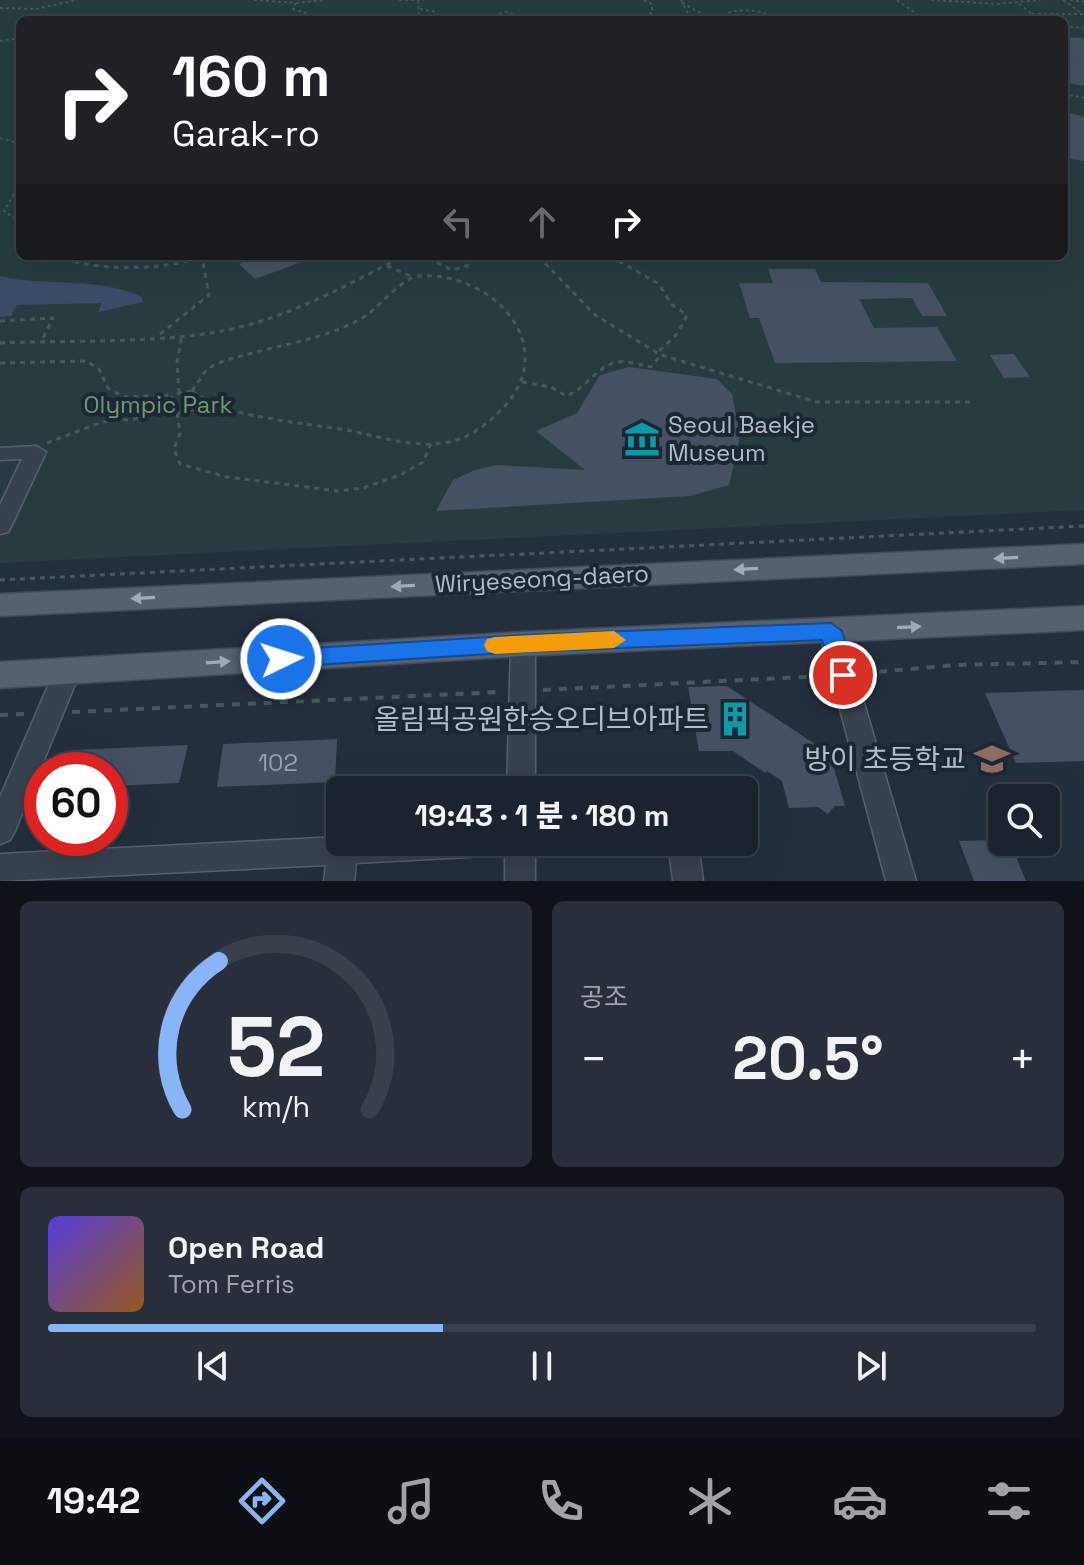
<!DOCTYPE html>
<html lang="ko">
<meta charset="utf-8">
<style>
body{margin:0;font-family:"Space Grotesk","Noto Sans KR",sans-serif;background:#282f3a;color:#f1f3f6;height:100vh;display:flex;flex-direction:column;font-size:30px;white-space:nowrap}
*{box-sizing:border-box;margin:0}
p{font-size:26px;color:#a0a4aa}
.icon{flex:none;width:44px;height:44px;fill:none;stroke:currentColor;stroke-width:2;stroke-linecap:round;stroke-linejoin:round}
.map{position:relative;height:881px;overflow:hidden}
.side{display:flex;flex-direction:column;gap:20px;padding:20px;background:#0f1319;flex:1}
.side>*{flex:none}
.top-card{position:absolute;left:16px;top:16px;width:1052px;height:244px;border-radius:12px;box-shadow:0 8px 32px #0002,0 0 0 2px #39404a;background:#202124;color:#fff;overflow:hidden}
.fabs{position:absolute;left:988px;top:784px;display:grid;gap:16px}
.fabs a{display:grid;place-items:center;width:72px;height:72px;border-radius:12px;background:#1b232e;box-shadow:0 8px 32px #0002,0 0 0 2px #39404a;font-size:40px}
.speed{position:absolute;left:24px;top:752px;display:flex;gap:16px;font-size:40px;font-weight:700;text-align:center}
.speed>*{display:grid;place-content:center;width:104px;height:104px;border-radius:50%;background:#1b232e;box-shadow:0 8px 32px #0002,0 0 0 2px #39404a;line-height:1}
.speed .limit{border:12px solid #d22;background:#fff;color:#111}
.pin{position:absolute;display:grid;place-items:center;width:68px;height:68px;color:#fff;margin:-34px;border:4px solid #fff;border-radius:50%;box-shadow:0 2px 8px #0007}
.me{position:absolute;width:88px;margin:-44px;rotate:86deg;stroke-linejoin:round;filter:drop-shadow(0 0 6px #0008)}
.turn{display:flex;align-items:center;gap:28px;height:168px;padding:0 24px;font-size:36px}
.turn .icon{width:104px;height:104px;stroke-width:2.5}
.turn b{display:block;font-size:56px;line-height:68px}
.lanes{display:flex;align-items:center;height:76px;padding:0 24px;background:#0003;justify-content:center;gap:40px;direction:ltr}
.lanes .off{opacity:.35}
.big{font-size:60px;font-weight:800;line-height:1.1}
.side .tile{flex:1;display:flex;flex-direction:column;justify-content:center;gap:12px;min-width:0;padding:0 28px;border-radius:12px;background:#282f3a}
.side .dial{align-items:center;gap:0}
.dial svg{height:208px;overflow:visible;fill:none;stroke:#39404a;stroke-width:7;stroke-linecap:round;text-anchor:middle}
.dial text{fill:#f1f3f6;stroke:none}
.song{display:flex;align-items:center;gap:24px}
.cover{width:96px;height:96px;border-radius:12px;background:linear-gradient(135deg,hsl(250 70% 55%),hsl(30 70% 35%))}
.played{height:8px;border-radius:4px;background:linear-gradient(90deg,#8ab4f8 40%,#39404a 40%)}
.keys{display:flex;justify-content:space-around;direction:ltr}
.heat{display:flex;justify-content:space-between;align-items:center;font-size:44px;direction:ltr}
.side .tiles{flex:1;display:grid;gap:20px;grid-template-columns:1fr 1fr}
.tile:last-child{grid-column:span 2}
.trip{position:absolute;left:326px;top:776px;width:432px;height:80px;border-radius:12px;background:#1b232e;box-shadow:0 8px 32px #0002,0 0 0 2px #39404a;font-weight:800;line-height:80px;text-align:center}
.menu{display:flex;height:128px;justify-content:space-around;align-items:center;background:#0b0e12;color:#a0a4aa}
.menu .icon{width:56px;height:56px}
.menu .active{color:#8ab4f8}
.menu b{font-size:36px;color:#f1f3f6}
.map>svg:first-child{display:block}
.green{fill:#263c3f;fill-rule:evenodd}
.water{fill:#394c67}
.building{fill:#455162}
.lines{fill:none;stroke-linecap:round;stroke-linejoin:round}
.minor-casing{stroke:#565f6c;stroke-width:3}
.major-casing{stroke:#414a57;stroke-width:3}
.path-far2{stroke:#44595c;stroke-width:2;stroke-dasharray:3 3;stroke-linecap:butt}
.path-far1{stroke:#44595c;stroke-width:3;stroke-dasharray:5 5;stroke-linecap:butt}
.path{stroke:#44595c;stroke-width:4;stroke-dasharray:8 8;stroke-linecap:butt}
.minor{fill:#38414e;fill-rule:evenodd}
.major{fill:#56606e;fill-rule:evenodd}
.oneway{fill:#a1aab7}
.route{fill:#1a73e8;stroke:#114b97;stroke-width:2}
.slow{fill:#f59e0b}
.labels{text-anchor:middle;stroke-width:8;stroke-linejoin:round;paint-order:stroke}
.park-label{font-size:24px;fill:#6b9a76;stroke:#1d2633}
.poi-label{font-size:24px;fill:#b4bcc9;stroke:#1d2633;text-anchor:start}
.street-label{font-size:24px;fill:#b4bcc9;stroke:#1d2633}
.near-number-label{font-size:24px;fill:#98a1af}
.near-poi-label{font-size:28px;fill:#b4bcc9;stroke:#1d2633;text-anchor:end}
</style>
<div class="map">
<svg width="1084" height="881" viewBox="0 0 1084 881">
<rect width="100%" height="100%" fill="#242f3e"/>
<path class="green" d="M 0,0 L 1084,0 L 1084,510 L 0,563 ZM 20,20 L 1064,20 L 1064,256 L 20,256 Z"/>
<path class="water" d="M 0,276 C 47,287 97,276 142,297 L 143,302 L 98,312 L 102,303 L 17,305 L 11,316 L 0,317 Z"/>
<g class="building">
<path d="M 1064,37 L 1084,38 L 1084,86 L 1064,82 Z"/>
<path d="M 1064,111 L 1084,117 L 1084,161 L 1064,158 Z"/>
<path d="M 254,256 L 312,256 L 313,258 L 255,279 L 239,264 Z"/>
<path d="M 768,269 L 815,269 L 821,282 L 928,283 L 947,316 L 922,316 L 912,298 L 859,299 L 874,328 L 937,327 L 957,361 L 775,363 L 759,318 L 750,318 L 739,283 L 773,283 Z"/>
<path d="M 1014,354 L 1030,377 L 1004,378 L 990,355 Z"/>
<path d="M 629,367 L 717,379 L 732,394 L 740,436 L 729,485 L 690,496 L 436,511 L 453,480 L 475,470 L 496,465 L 585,470 L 536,431 L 577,413 L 600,375 Z"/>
<path d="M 727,686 L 830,754 L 845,806 L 835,806 L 828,814 L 818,807 L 789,808 L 782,781 L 767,771 L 765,773 L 733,751 L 699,751 L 688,687 Z"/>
<path d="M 1084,690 L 1084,761 L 1016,763 L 985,693 Z"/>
<path d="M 337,739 L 335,782 L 217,787 L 223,744 Z"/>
<path d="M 188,745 L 179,783 L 110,786 L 110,770 L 66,770 L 73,750 Z"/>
<path d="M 1002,840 L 1010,842 L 1026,881 L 974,881 L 959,841 Z"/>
</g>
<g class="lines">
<g class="minor-casing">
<g id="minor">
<path d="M 36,446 L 46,452 L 11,527 L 8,532 L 0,534 L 0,505 L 22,459 L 0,460 L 0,448 Z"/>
<path d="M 831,622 L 840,625 L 843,631 L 916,881 L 886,881 L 819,631 L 822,625 Z"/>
<path d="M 523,635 L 532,637 L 535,644 L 535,790 L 507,790 L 511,644 L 514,637 Z"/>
<path d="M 67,662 L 76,665 L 80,672 L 15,831 L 10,840 L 0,844 L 0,797 L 54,672 L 58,665 Z"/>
<path d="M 340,837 L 340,842 L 535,842 L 535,881 L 505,881 L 505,855 L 356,863 L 354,881 L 324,881 L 326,865 L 0,881 L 0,854 Z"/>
<path d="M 668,842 L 698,842 L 703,881 L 673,881 Z"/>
</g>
</g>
<g class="major-casing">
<g id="major">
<path d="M 1084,544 L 1084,564 L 0,616 L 0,594 Z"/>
<path d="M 1084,606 L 1084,630 L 523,656 L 0,688 L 0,662 L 523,632 Z"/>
</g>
</g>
<g class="path-far2">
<path d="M 254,0 L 296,3 L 325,0"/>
<path d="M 399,0 L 424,0"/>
<path d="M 681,0 L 691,20"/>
<path d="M 897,0 L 925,20"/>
<path d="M 931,0 L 999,4 L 1040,0"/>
<path d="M 1063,0 L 1083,14"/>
<path d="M 1070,0 L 1084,2"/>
<path d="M 296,3 L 293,9 L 328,20"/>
<path d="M 682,3 L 714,20"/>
<path d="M 1019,4 L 1040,20"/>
<path d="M 0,8 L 36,9 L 77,0"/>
<path d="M 420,9 L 436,12 L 442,20"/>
<path d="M 1032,14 L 1084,14"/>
<path d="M 415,20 L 419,15 L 418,2"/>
<path d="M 482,20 L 506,12 L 530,20"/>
<path d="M 626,20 L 652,13 L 652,4 L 643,0"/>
<path d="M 729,20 L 724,16 L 726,13 C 742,9 757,9 772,17 L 770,20"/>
<path d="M 1064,26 L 1084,28"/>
<path d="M 0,41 L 20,38"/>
<path d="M 1064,94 L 1084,98"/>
<path d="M 0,138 L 20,144"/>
<path d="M 20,184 L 4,211 L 20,222"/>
</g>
<g class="path-far1">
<path d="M 55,256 C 103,273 160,270 208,256"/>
<path d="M 447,256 L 438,263 L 452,270 L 470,265 L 471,260 L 465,256"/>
<path d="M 538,256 L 595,315 L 661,355 L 817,402 L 971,402"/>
<path d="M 610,256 L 659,284 L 671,304 L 687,315 L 678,333 L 658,352"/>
<path d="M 387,266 L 413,277"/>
<path d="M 0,321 L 53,318 L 42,340"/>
<path d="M 160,334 L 209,295 L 202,258"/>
<path d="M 0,343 C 75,340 154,344 227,330 C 290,317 348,285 403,256"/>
<path d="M 0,363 L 86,361 L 99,369 L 108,388 L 124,397 L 173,395"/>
<path d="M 522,382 L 551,387 L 566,396 C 586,389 598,364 619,362 C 630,361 641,365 651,367 L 661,355"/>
<path d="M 192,391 L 207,369 L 218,363 C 264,347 314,343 357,321 C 379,310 401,277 419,276 C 494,271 565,349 499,412 C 488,423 475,433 460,439 C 421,453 379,435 340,429 C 294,422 249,418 204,402"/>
<path d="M 192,391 L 204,398 L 196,409 L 177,413 L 165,408 L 166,401 L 179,393 Z"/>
<path d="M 179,393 L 177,362 L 182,336"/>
<path d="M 177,413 L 180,433 L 174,449 L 180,464 L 227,477 L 338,491 L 363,488 L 400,475 L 423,462 L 431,444"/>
<path d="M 47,443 L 102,422 L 135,419 L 168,410"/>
<path d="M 0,580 L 1084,526"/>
</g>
<g class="path">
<path d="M 863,673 L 958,665 L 1084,662"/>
<path d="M 543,690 L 823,676"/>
<path d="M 72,712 L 500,692"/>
<path d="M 0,715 L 24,714"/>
</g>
<use href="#minor" class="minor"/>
<use href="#major" class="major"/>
</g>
<defs><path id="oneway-solid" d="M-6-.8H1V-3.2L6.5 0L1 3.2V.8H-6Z" transform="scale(2)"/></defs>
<g class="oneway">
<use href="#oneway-solid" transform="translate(1006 558) rotate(177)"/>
<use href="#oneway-solid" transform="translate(746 569) rotate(177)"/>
<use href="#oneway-solid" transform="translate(403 586) rotate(177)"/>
<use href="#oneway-solid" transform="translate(143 598) rotate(177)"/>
<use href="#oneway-solid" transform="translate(909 627) rotate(-3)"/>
<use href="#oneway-solid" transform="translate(218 662) rotate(-4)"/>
</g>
<path class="route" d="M 831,623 L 842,631 L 855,675 L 852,681 L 835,681 L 822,640 L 523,652 L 281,667 L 273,665 L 269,659 L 273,652 L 281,650 L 523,635 Z"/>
<path class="slow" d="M 614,631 L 626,640 L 614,648 L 495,654 L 487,651 L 484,645 L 487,639 L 495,637 Z"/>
<defs>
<g id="museum-bare" transform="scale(2.76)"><path d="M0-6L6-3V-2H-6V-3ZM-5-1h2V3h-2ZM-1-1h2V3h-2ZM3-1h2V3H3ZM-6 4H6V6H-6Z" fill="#0f9aa8" stroke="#1d2633" stroke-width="2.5" paint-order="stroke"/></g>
<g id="building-bare" transform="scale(2.76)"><path d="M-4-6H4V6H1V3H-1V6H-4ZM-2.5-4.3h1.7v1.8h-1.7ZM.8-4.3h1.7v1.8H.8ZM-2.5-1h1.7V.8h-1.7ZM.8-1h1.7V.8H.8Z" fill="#0f9aa8" stroke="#1d2633" stroke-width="2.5" paint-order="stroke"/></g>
<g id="school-bare" transform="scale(2.76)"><path d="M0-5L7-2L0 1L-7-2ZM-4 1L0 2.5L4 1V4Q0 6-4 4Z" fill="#8d6e63" stroke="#1d2633" stroke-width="2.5" paint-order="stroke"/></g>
</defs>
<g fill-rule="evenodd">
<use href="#museum-bare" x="642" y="439"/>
<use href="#building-bare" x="735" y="719"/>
<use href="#school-bare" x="992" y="759"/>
</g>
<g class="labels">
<g class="park-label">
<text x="158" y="413">Olympic Park</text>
</g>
<g class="poi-label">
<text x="668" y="433">Seoul Baekje<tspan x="668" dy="28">Museum</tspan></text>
</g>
<g class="street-label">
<text transform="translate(542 579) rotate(-3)" y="8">Wiryeseong-daero</text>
</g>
<g class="near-number-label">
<text x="278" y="771">102</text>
</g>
<g class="near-poi-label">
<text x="709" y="729">올림픽공원한승오디브아파트</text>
<text x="966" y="769">방이 초등학교</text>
</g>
</g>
</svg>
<div class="fabs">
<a><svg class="icon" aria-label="search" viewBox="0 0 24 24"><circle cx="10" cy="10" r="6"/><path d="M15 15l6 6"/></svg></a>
</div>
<div class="speed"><div class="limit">60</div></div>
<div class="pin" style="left:843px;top:675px;background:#d93025"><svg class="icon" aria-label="arrive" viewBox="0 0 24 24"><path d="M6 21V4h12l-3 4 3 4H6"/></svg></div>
<svg class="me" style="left:281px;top:659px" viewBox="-20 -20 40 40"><circle r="17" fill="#1a73e8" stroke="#fff" stroke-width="3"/><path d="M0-11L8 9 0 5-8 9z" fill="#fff"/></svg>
<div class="trip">19:43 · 1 분 · 180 m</div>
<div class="top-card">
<div class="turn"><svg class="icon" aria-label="right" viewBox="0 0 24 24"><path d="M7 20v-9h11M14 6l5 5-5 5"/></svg><div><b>160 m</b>Garak-ro</div></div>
<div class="lanes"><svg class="icon off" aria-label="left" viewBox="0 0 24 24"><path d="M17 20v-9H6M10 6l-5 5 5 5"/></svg><svg class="icon off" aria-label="ahead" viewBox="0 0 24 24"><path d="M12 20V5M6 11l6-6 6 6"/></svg><svg class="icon" aria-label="right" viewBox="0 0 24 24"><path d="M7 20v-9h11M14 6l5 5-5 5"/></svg></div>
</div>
</div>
<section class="side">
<div class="tiles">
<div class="tile dial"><svg viewBox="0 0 100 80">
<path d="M14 69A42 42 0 1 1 86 69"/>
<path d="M14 69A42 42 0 0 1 28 12" stroke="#8ab4f8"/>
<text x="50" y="56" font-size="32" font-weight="700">52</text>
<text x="50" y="72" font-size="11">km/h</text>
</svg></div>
<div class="tile"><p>공조</p>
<div class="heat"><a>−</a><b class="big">20.5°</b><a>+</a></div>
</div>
<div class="tile">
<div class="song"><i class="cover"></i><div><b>Open Road</b><p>Tom Ferris</p></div></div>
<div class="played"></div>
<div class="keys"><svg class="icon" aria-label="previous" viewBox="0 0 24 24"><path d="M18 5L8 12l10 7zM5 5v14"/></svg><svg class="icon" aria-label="pause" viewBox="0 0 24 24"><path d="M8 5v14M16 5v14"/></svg><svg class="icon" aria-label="next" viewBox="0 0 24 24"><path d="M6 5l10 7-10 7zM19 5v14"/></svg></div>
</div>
</div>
</section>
<nav class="menu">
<b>19:42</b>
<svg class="icon active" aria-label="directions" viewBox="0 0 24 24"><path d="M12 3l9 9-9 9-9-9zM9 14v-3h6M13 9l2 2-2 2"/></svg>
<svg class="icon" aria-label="music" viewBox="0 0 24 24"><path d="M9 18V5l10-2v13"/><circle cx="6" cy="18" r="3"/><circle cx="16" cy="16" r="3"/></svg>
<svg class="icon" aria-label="phone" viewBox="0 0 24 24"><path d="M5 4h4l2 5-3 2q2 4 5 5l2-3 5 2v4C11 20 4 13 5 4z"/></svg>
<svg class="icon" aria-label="climate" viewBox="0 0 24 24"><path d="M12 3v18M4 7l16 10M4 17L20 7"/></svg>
<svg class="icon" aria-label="car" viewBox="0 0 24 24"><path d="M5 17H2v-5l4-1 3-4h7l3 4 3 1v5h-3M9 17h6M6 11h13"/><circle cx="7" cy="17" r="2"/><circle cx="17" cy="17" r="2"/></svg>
<svg class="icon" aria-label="filters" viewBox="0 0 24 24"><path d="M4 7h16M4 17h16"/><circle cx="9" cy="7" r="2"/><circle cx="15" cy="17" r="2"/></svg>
</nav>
